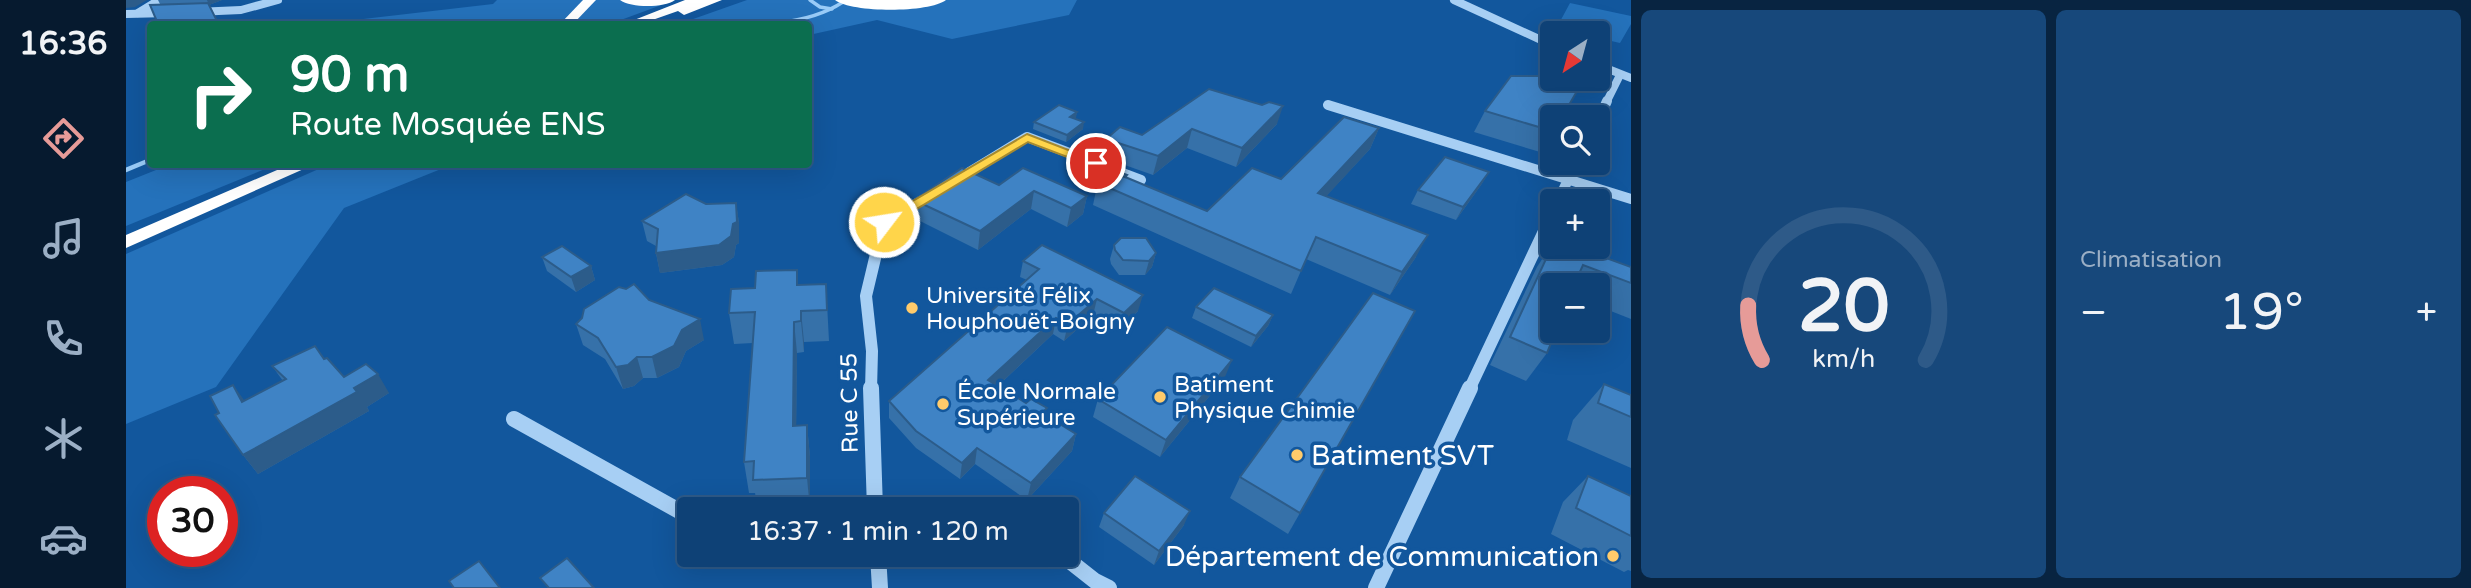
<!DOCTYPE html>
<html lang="fr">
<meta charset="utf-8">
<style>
body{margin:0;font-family:"Varela Round",sans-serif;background:#17487b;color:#f1f3f6;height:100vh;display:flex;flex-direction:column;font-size:26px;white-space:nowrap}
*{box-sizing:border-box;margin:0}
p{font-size:23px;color:#9bafc5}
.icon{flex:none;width:38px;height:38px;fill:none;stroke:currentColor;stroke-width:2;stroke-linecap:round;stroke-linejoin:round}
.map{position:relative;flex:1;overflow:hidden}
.panel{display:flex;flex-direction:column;gap:10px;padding:10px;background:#082441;width:840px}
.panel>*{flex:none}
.guide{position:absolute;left:21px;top:21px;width:665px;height:147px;border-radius:7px;box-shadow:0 7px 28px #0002,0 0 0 2px #2e5a88;background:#0b6e4f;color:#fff;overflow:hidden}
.needle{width:46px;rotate:216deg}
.controls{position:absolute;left:1414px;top:21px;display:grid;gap:14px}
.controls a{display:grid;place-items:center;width:70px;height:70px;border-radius:7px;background:#0e4176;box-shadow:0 7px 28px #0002,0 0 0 2px #2e5a88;font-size:35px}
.speed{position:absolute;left:21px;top:476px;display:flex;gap:14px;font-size:35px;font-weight:700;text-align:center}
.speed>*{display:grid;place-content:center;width:91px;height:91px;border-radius:50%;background:#0e4176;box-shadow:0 7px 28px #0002,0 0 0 2px #2e5a88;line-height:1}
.speed .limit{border:10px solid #d22;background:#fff;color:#111}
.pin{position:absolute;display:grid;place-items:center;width:60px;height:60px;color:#fff;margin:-30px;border:4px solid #fff;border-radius:50%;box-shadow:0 2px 7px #0007}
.me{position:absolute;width:77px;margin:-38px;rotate:59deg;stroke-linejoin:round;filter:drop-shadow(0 0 5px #0008)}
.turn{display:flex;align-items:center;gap:24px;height:147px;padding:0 28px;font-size:32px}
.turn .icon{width:91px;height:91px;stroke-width:2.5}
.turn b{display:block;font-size:49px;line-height:60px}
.big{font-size:52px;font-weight:600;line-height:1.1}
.panel .widget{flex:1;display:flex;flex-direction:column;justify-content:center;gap:10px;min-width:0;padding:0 24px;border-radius:10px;background:#17487b}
.panel .dial{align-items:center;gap:0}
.dial svg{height:182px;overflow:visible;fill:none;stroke:#2e5a88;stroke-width:7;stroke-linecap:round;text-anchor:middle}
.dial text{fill:#f1f3f6;stroke:none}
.heat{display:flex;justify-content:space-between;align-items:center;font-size:38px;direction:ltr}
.panel .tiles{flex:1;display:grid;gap:10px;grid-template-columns:repeat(2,1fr)}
.trip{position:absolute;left:551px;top:497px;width:402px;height:70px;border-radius:7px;background:#0e4176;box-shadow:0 7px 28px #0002,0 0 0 2px #2e5a88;font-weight:600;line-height:70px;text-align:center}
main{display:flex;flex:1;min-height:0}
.tab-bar{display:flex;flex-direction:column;width:126px;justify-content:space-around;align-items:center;background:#061a2f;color:#9bafc5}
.tab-bar .icon{width:49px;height:49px}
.tab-bar .on{color:#e69b98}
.tab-bar b{font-size:32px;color:#f1f3f6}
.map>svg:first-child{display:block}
.green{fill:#2572bb}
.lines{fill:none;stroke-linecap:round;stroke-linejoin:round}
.stream-far1{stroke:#99cbf7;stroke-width:3.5}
.stream{stroke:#99cbf7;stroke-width:4.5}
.minor-far3{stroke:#a7cff4;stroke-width:8}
.minor-far2{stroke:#a7cff4;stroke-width:10}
.minor-far1{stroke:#a7cff4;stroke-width:12}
.minor{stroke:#a7cff4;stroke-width:16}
.highway{fill:#fff;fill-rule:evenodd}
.wall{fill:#3671a9}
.shaded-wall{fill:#2c5c8a}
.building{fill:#3f83c5;stroke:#2c5c8a;stroke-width:2}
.route{fill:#ffd54a;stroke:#a68a30;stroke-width:2}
.poi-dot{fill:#ffcb6b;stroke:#12579d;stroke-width:2.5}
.labels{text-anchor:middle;stroke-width:7;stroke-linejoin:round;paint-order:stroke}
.poi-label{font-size:23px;fill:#fff;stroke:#12579d;text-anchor:start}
.street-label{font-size:23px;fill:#fff;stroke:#12579d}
.near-poi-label{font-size:28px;fill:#fff;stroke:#12579d;text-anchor:start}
</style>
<main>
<nav class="tab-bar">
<b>16:36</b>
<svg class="icon on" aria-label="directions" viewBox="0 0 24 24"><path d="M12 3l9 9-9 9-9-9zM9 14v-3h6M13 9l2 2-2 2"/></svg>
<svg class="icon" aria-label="music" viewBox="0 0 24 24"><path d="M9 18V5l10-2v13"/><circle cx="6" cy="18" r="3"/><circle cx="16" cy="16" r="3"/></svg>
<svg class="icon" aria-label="phone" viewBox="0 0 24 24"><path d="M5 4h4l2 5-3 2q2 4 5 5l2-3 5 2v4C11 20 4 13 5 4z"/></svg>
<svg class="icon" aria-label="climate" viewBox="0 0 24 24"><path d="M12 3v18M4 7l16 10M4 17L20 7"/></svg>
<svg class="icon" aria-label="car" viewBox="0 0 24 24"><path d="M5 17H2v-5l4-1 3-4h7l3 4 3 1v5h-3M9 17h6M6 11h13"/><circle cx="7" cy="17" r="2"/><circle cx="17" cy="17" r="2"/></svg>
</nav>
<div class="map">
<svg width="1505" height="588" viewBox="0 0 1505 588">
<rect width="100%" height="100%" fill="#12579d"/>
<g class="green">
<path d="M 371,0 L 549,0 L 484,24 L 194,24 L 367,4 Z"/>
<path d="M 621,0 L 951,0 L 943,15 L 826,39 L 751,20 L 683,35 L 682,24 L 553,24 Z"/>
<path d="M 1444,3 L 1505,16 L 1505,24 L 1494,43 L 1472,38 L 1472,33 L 1450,33 L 1430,29 Z"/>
<path d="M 45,164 L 149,164 L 149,165 L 0,226 L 0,182 Z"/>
<path d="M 204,164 L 325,165 L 218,208 L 90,387 L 0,424 L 0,254 Z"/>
</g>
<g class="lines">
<g class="stream-far1">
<path d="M 684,0 L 694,7 L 706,9"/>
<path d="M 556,22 C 609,23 671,32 717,2"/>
</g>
<path class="stream" d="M 0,170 L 24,160"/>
<g class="minor-far3">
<path d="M 1328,0 L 1426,45"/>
<path d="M 70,12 L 115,10 L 152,0"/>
<path d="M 12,13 L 33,0"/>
<path d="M 0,14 L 44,13"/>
<path d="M 1472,65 L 1505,78"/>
<path d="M 1480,103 L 1494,75"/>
</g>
<g class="minor-far2">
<path d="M 1202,105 L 1505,199"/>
<path d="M 1472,121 L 1481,101"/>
<path d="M 832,179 L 901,137 L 1015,180"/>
<path d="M 1432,201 L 1450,163"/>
<path d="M 756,231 L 758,222 L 801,197"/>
<path d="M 1418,231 L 1426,214"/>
</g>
<g class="minor-far1">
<path d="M 745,390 L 746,351 L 740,296 L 756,229"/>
<path d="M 1343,390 L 1419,229"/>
</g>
<g class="minor">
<path d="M 745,388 L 749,509"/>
<path d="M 388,419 L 564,517"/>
<path d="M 752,555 L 754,588"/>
<path d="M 936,555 L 969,581 L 983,588"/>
<path d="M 1250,588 L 1344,388"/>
</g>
<g class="highway">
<path d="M 457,0 L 470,0 L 447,24 L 434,24 Z"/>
<path d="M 494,0 L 549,0 C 538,8 505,8 494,0 Z"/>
<path d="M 559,0 L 596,0 L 558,15 L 552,11 L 515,24 L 498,24 Z"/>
<path d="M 709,0 L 820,0 C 803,13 726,13 709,0 Z"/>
<path d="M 165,164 L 189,164 L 0,248 L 0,235 Z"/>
</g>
</g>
<g class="wall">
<path d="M 32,0 L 96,0 L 83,5 L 93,24 L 32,24 L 34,4 Z"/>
<path d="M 1136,105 L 1151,124 L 1110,167 L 1061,148 L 1027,175 L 976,157 L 980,139 L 1016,135 Z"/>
<path d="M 1359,111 L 1426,117 L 1426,133 L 1414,152 L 1348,132 Z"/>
<path d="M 951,112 L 949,119 L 957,129 L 940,142 L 907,129 L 908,122 Z"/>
<path d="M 1253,128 L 1244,149 L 1200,196 L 1290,257 L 1264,295 L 1180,259 L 1165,294 L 967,205 L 971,186 L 952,178 L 953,171 L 1001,175 L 1001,178 L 1081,211 L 1155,179 Z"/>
<path d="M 1363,172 L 1355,185 L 1330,220 L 1285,204 L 1292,190 Z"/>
<path d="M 873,185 L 961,196 L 957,214 L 941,227 L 905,209 L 852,250 L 788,218 L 788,200 Z"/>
<path d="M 610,203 L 613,223 L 613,243 L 610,245 L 608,257 L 596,265 L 534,273 L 530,253 L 530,246 L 521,241 L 516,221 L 580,204 Z"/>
<path d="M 1426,244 L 1426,247 L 1505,267 L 1505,319 L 1472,306 L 1472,285 L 1426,285 L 1421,353 L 1400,381 L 1364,365 L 1411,267 Z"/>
<path d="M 988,245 L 1030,253 L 1026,267 L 1019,275 L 993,275 L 985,264 L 984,259 Z"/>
<path d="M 416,257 L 465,266 L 469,280 L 450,292 L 421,271 Z"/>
<path d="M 897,261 L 1012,311 L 994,329 L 967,315 L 938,341 L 927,334 L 872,386 L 950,434 L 946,451 L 901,500 L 849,464 L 834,479 L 790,448 L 763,418 L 763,401 L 901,280 L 894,277 Z"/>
<path d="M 700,284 L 703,341 L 678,342 L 678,352 L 671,353 L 670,426 L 681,425 L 684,457 L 684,509 L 632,509 L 629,493 L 623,493 L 618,462 L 627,343 L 608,344 L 603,313 L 629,288 Z"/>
<path d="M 523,300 L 578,340 L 560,351 L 553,367 L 531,378 L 517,378 L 508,386 L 497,389 L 479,359 L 457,345 L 450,324 Z"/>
<path d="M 1070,307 L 1147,315 L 1142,326 L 1125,347 L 1066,318 Z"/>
<path d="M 1289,311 L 1162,534 L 1104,498 L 1114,477 Z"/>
<path d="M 198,359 L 218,377 L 263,393 L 241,407 L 243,411 L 132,474 L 117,455 L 119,400 L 157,381 L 146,366 Z"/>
<path d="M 1099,377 L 1034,457 L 967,417 L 972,399 Z"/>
<path d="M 1478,384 L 1505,395 L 1505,468 L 1441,440 L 1447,420 Z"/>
<path d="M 1462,476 L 1505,496 L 1505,571 L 1502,570 L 1498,572 L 1425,534 L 1437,502 Z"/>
<path d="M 978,513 L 1058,525 L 1028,565 L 973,527 Z"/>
</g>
<g class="shaded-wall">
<path d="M 0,0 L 21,0 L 9,7 L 0,8 Z"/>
<path d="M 81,0 L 96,0 L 83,5 Z"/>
<path d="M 1157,106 L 1151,124 L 1110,167 L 1116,148 Z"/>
<path d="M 951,112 L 950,118 L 942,124 L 944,117 Z"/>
<path d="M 958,122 L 957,129 L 940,142 L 941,135 Z"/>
<path d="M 1253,128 L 1244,149 L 1183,215 L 1192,193 Z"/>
<path d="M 1066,129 L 1061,148 L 1027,175 L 1032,156 Z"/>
<path d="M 1363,172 L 1355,185 L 1330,220 L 1337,207 Z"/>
<path d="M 908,191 L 905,209 L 852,250 L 854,231 Z"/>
<path d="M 961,196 L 957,214 L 941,227 L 945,208 Z"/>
<path d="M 610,203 L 613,223 L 613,243 L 610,245 L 608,257 L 596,265 L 534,273 L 530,253 Z"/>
<path d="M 1302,235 L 1290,257 L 1264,295 L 1276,272 Z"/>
<path d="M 1030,253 L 1026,267 L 1019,275 L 1023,261 Z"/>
<path d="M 465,266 L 469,280 L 450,292 L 445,277 Z"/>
<path d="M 1017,295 L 1012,311 L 994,329 L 998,313 Z"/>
<path d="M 971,299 L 967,315 L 938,341 L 942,324 Z"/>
<path d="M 675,311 L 678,342 L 678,352 L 675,321 Z"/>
<path d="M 1147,315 L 1142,326 L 1125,347 L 1130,336 Z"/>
<path d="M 930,318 L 927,334 L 860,397 L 862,380 Z"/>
<path d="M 574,319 L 578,340 L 560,351 L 553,367 L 531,378 L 526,357 L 556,330 Z"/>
<path d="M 668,322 L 671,353 L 670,457 L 667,426 Z"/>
<path d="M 511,357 L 517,378 L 508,386 L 497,389 L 490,367 Z"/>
<path d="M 1106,360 L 1099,377 L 1034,457 L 1040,440 Z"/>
<path d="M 252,374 L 263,393 L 241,407 L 243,411 L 132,474 L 117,455 Z"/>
<path d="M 107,385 L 121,404 L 116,402 Z"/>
<path d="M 681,425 L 684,457 L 684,509 L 681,478 Z"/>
<path d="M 950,434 L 946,451 L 901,500 L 905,483 Z"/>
<path d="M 851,448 L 849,464 L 834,479 L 836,463 Z"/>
<path d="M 1064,511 L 1058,525 L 1028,565 L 1033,551 Z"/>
</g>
<g class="building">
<path d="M 82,3 L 91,21 L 78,20 L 74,24 L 32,24 L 24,5 Z"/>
<path d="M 1385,76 L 1414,76 L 1454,86 L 1436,117 L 1426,117 L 1426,131 L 1359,111 Z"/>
<path d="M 1083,89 L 1136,105 L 1143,102 L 1157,106 L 1116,148 L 1066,129 L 1032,156 L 980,139 L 994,127 L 1016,135 Z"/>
<path d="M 933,105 L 951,112 L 944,117 L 958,122 L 941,135 L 908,122 Z"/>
<path d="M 1218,117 L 1253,128 L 1192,193 L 1302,235 L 1276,272 L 1190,237 L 1175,271 L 972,183 L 987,172 L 1081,211 L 1126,168 L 1155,179 Z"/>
<path d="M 1319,157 L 1363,172 L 1337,207 L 1292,190 Z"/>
<path d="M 964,162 L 1001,175 L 999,177 L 987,172 L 976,180 L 953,171 Z"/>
<path d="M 836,168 L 873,185 L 897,168 L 961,196 L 945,208 L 908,191 L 854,231 L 788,200 Z"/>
<path d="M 560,194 L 580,204 L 610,203 L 611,222 L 607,224 L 605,236 L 593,245 L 530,253 L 532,229 L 516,221 Z"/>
<path d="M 995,238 L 1020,238 L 1030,253 L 1023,261 L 997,260 L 989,250 L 988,245 Z"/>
<path d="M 916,245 L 1017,295 L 998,313 L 971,299 L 942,324 L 930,318 L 862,380 L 900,403 L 905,399 L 921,408 L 916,413 L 950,434 L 905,483 L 851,448 L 836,463 L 790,431 L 763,401 L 913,269 L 897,261 Z"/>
<path d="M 436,246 L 465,266 L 445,277 L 416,257 Z"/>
<path d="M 1426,246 L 1450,247 L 1505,267 L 1505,283 L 1457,265 L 1448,285 L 1426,285 L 1426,331 L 1430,331 L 1421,353 L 1384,337 Z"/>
<path d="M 671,270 L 671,285 L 700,284 L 701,310 L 675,311 L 675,321 L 668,322 L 667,426 L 681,425 L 681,478 L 627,480 L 628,461 L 618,462 L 629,312 L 603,313 L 605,289 L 629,288 L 630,271 Z"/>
<path d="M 508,284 L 523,300 L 574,319 L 556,330 L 548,346 L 526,357 L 511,357 L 502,365 L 490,367 L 472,338 L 450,324 L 456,318 L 458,309 L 493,287 L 500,289 Z"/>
<path d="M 1088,288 L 1147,315 L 1130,336 L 1070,307 Z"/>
<path d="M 1247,293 L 1289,311 L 1174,513 L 1114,477 Z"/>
<path d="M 1041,327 L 1106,360 L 1040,440 L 972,399 Z"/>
<path d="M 189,346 L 198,359 L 201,358 L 218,377 L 240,364 L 252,374 L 228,388 L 231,392 L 117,455 L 89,415 L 93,413 L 84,396 L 107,385 L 116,402 L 160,379 L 146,366 Z"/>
<path d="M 1478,384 L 1505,395 L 1505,417 L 1472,403 Z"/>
<path d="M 1009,476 L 1064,511 L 1033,551 L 978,513 Z"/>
<path d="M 1462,476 L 1505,496 L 1505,536 L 1450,508 Z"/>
<path d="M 441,558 L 468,588 L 423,588 L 414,578 Z"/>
<path d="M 353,561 L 374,588 L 328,588 L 323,581 Z"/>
</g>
<path class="route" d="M 901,134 L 976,163 L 970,167 L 965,166 L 902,142 L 764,225 L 753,225 L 751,222 Z"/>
<g class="poi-dot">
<circle cx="786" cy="308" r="7"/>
<circle cx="1034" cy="397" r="7"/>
<circle cx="817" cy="404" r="7"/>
<circle cx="1171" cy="455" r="7"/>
<circle cx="1487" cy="556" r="7"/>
</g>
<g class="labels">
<g class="poi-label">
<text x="800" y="303">Université Félix<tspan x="800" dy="26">Houphouët-Boigny</tspan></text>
<text x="1048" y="392">Batiment<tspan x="1048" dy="26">Physique Chimie</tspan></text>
<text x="831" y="399">École Normale<tspan x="831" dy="26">Supérieure</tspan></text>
</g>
<g class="street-label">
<text transform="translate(723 403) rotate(-91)" y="8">Rue C 55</text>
</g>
<g class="near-poi-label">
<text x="1185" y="465">Batiment SVT</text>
<text x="1473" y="566" text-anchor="end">Département de Communication</text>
</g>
</g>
</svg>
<div class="controls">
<a><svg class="needle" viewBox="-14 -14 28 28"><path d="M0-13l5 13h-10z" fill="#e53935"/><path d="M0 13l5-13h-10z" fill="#9bafc5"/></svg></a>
<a><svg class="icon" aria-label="search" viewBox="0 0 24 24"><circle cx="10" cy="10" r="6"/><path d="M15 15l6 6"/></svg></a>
<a>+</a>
<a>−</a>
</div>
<div class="speed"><div class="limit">30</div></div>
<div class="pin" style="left:970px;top:163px;background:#d93025"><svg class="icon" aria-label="arrive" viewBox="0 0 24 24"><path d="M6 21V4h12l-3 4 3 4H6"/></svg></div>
<svg class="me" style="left:758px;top:222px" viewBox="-20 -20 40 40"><circle r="17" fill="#ffd54a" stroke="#fff" stroke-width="3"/><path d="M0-11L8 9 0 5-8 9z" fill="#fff"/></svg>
<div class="trip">16:37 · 1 min · 120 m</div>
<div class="guide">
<div class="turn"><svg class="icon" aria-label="right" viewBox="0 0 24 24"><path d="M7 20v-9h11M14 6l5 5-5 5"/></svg><div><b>90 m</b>Route Mosquée ENS</div></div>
</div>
</div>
<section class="panel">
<div class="tiles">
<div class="widget dial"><svg viewBox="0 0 100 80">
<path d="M14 69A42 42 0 1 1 86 69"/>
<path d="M14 69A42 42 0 0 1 8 45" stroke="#e69b98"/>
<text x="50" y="56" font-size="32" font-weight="700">20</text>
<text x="50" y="72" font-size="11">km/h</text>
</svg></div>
<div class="widget"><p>Climatisation</p>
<div class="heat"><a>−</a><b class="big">19°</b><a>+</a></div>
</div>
</div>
</section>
</main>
